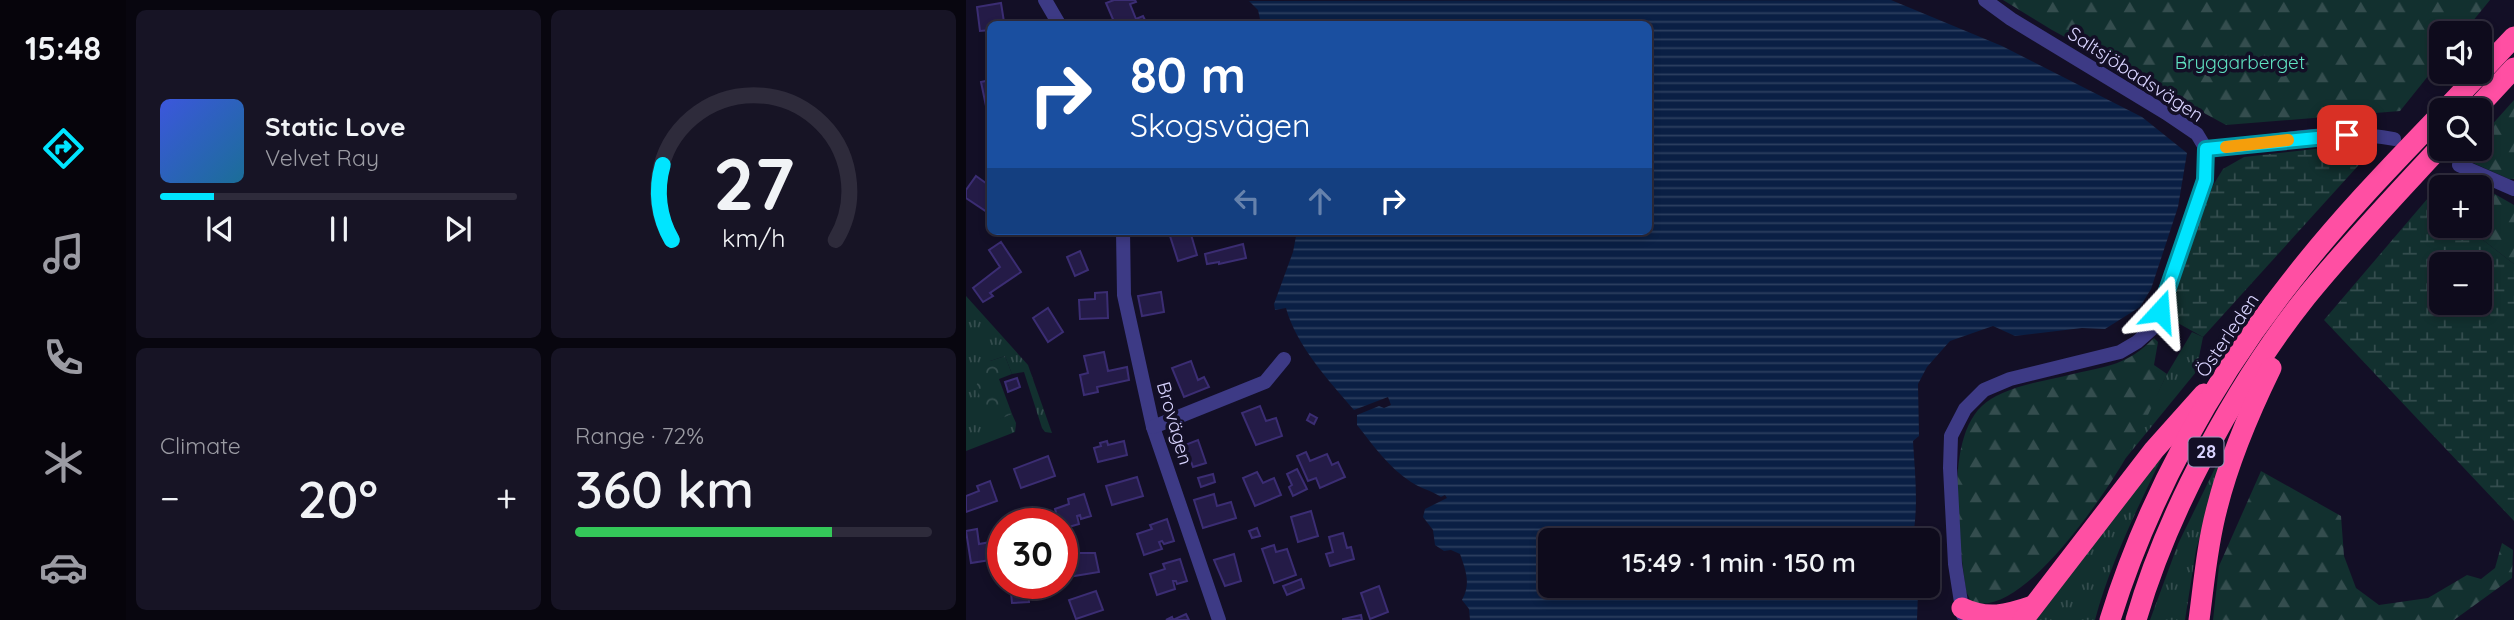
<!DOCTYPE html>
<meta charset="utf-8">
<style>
body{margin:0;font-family:Quicksand,sans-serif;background:#171425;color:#f1f3f6;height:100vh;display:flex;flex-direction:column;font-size:26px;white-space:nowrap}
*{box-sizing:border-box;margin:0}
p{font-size:23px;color:#9b9ba3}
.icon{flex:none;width:38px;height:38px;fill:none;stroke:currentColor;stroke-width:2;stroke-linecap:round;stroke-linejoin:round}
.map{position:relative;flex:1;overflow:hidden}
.sheet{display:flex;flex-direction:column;gap:10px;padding:10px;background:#08060f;width:840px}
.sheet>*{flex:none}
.top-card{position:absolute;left:21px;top:21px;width:665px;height:214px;border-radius:10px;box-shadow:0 4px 10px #0003,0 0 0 2px #2e2b3b;background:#1a4fa0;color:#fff;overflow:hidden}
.tools{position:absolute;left:1463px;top:21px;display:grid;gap:14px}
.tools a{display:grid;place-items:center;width:63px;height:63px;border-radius:10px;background:#0e0b1c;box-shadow:0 4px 10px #0003,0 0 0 2px #2e2b3b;font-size:35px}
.speed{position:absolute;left:21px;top:508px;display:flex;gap:14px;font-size:35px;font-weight:700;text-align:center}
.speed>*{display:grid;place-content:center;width:91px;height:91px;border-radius:50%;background:#0e0b1c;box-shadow:0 4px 10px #0003,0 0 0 2px #2e2b3b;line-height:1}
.speed .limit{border:10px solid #d22;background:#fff;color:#111}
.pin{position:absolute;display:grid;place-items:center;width:60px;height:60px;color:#fff;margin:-30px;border-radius:14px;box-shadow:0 4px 10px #0006}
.me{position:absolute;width:77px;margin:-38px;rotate:19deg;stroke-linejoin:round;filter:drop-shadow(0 0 5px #0008)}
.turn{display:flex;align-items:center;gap:24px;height:147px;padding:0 28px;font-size:32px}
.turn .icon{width:91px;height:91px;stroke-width:2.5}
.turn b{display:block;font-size:49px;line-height:60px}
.lanes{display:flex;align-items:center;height:66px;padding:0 28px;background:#0003;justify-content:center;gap:35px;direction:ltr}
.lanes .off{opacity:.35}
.big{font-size:52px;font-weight:600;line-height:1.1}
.sheet .widget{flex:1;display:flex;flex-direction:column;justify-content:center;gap:10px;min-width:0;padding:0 24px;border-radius:10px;background:#171425}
.sheet .dial{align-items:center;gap:0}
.dial svg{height:182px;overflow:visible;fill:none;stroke:#2e2b3b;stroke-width:7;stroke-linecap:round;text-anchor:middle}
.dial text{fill:#f1f3f6;stroke:none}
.song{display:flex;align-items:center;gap:21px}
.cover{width:84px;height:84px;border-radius:10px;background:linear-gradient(135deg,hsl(230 70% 55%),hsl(200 70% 35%))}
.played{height:7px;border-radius:4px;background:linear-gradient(90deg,#00e5ff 15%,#2e2b3b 15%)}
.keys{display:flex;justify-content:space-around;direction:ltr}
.heat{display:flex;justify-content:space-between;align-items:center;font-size:38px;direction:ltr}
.charge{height:10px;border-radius:5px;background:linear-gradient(90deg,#34c759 72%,#2e2b3b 0)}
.sheet .tiles{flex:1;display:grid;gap:10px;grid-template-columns:repeat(2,1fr)}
.trip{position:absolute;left:572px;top:528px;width:402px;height:70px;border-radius:10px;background:#0e0b1c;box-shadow:0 4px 10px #0003,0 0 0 2px #2e2b3b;font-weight:600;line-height:70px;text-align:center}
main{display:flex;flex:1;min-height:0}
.menu{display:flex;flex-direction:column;width:126px;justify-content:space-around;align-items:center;background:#06040b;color:#9b9ba3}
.menu .icon{width:49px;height:49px}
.menu .selected{color:#00e5ff}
.menu b{font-size:32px;color:#f1f3f6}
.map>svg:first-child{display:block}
.grass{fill:url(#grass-tufts)}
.forest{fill:url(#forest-firs)}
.wetland{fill:url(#wetland-marsh);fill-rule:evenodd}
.park{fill:url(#park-crowns)}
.water{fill:url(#water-rules)}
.building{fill:#241b47;stroke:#3b2d73;stroke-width:2}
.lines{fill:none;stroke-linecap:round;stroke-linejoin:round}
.minor{stroke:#3d3a85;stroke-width:14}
.highway{stroke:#ff4fa3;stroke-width:21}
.route-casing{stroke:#0095a6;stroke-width:18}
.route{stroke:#00e5ff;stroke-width:12}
.slow{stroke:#f59e0b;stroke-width:12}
.labels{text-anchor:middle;stroke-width:7;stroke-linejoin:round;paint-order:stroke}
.shield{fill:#130f26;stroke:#9e99be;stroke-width:2}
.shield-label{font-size:18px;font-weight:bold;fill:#d9d4ff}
.park-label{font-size:19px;fill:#5fe0c0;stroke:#130f26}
.street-label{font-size:19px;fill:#d9d4ff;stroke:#130f26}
</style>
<main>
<nav class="menu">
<b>15:48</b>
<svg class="icon selected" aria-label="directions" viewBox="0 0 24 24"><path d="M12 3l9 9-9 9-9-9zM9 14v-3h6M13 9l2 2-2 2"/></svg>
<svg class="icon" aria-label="music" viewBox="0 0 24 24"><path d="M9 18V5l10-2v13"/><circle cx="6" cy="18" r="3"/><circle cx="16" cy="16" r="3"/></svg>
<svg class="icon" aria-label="phone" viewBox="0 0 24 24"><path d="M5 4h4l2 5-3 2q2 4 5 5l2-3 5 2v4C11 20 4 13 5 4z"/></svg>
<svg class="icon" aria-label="climate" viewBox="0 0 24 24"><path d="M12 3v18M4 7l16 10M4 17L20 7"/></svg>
<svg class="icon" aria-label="car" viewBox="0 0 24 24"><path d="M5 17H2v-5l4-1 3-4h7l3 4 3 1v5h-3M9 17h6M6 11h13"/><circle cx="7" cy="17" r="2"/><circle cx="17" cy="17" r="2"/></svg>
</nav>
<section class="sheet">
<div class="tiles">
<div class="widget">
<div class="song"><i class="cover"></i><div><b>Static Love</b><p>Velvet Ray</p></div></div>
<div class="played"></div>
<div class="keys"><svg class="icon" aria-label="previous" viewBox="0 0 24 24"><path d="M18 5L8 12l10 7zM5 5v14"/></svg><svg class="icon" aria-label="pause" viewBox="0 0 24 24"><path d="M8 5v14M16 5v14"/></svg><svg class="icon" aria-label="next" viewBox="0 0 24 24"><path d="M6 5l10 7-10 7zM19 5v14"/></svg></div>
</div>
<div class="widget dial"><svg viewBox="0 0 100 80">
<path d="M14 69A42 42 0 1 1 86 69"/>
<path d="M14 69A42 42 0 0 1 10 36" stroke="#00e5ff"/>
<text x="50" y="56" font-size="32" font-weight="700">27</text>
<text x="50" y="72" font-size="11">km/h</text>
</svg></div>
<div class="widget"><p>Climate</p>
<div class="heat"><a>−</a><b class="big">20°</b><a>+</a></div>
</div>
<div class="widget"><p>Range · 72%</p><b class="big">360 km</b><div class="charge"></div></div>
</div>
</section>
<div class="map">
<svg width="1548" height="620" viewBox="0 0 1548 620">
<defs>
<pattern id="grass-tufts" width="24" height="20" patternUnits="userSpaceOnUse" patternTransform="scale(1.75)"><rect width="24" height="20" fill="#12302f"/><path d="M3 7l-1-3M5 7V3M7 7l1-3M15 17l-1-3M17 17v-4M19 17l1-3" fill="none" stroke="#344d4e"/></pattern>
<pattern id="forest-firs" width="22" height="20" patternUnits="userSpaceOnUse" patternTransform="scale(1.75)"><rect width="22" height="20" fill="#12302f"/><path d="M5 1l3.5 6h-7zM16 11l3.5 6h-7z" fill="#344d4e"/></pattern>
<pattern id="wetland-marsh" width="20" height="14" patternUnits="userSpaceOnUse" patternTransform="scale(1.75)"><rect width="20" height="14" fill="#12302f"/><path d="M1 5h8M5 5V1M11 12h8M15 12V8" fill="none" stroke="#344d4e"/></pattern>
<pattern id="park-crowns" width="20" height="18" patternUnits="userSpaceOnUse" patternTransform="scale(1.75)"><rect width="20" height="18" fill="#12302f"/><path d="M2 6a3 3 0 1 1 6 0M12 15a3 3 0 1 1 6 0" fill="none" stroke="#344d4e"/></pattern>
<pattern id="water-rules" width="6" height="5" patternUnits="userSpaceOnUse" patternTransform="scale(1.75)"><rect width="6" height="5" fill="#0a1f44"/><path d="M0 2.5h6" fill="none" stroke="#2d3f60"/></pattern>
</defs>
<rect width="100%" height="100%" fill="#130f26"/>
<g class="grass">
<path d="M 0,296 L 62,365 L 86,433 L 79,432 L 76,428 L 58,372 L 46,374 L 39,356 L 24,361 L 24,422 L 46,414 L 50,423 L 49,432 L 0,451 Z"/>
<path d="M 1226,332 L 1237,337 L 1230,372 L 1159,459 L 1201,374 Z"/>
<path d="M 1192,457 L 1195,459 C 1170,511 1144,564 1129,620 L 1070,620 Z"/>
<path d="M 1252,462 L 1255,464 L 1230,550 L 1219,620 L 1184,620 L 1212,544 Z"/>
</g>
<g class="forest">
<path d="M 1037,0 L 1524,0 L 1497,33 L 1475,33 L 1475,60 L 1434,111 L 1260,125 L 1086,30 Z"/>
<path d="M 1548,100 L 1548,179 L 1543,179 L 1496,158 L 1504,149 L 1514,149 L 1514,138 Z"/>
<path d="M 1486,177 L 1520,189 L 1548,205 L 1548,264 L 1499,226 L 1514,226 L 1514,187 L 1475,187 L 1475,208 L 1462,198 Z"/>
<path d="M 1188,338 L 1192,342 L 1188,365 L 1201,374 C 1187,403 1175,433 1158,461 C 1136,498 1055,620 1005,602 L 1000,591 C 994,542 974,429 1025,399 C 1051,384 1079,381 1107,374 C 1142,366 1161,365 1188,338 Z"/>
<path d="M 1295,471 L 1375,516 L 1378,556 L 1390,588 L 1413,605 L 1462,598 L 1501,575 L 1515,579 L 1529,568 L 1536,543 L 1547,550 L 1546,578 L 1488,620 L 1247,620 L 1253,566 Z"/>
</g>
<g class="wetland">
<path d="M 1375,146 L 1400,157 L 1237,337 L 1201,317 L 1246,187 L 1257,169 L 1278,157 Z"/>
<path d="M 1462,198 L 1475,208 L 1475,226 L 1499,226 L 1548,264 L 1548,521 L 1358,320 ZM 1475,264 L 1514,264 L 1514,303 L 1475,303 Z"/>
</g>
<path class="park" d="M 39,356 L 46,374 L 33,379 L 46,414 L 24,423 L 10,386 L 24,361 Z"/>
<path class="water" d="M 925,0 L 1036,46 L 1176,117 L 1221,153 L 1212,207 L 1185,289 L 1174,307 L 1139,329 L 1116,328 L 1049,336 L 1027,326 L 984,341 L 961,367 L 952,384 L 953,436 L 947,441 C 949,474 953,508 946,541 L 584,541 L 584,586 L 949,586 L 952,593 L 951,620 L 504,620 L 503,609 L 496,600 C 505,584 500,571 494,554 L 485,550 L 478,551 L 469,545 L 467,530 L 457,517 L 459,509 L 481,498 L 479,495 L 475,497 C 465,490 455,489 445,482 C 423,468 407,445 391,425 L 391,415 L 413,406 L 418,408 L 425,405 L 422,397 L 388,410 C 363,381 330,345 320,308 L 309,310 L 308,304 L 327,252 L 331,231 L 682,231 L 682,24 L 295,24 L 292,10 L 283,1 Z"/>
<g class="building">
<path d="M 148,0 L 169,0 L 170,2 L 164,4 L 170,19 L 177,16 L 181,24 L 149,24 L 140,3 Z"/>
<path d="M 35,3 L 38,22 L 24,24 L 24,30 L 14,31 L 11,7 Z"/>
<path d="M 24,80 L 24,105 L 20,106 L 15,82 Z"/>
<path d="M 10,176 L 24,186 L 24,206 L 21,212 L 0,198 L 0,190 Z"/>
<path d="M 224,231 L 231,255 L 212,261 L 204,236 Z"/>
<path d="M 35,242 L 55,272 L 24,293 L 27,296 L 17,302 L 7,288 L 34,267 L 23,250 Z"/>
<path d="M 277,244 L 280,258 L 253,264 L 253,262 L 241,264 L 239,254 Z"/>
<path d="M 114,251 L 122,270 L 109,276 L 101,257 Z"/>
<path d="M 141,292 L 142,318 L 114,319 L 113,300 L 129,299 L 129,293 Z"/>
<path d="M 195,292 L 198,312 L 176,316 L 172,296 Z"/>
<path d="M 82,308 L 97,332 L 82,342 L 67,318 Z"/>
<path d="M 138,352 L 142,371 L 161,367 L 163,380 L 131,387 L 132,392 L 118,395 L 114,375 L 122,373 L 118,356 Z"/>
<path d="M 225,361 L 232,380 L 238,377 L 243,387 L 218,397 L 206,368 Z"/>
<path d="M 51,378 L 54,387 L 42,392 L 39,382 Z"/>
<path d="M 294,406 L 300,421 L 310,418 L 316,436 L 290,445 L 276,413 Z"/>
<path d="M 344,414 L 351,418 L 348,424 L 341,420 Z"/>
<path d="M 232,440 L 240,463 L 227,467 L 219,445 Z"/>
<path d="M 141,441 L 142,445 L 158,441 L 161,455 L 132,462 L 128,448 L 135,446 L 134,443 Z"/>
<path d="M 340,452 L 344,461 L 361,454 L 366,465 L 372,462 L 379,477 L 354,488 L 350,478 L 342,481 L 331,456 Z"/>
<path d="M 82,456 L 89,476 L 55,488 L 48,469 Z"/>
<path d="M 331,469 L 341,489 L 327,496 L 323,487 L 326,485 L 321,474 Z"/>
<path d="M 291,472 L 297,483 L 308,478 L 315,495 L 289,506 L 277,478 Z"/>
<path d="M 247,474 L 249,482 L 235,487 L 232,478 Z"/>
<path d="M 171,477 L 177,496 L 146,505 L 140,486 Z"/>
<path d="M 24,481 L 31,501 L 0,512 L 0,496 L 13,491 L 11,486 Z"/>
<path d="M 118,494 L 125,516 L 115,519 L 114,515 L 111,516 L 113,524 L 96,529 L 96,523 L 93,523 L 89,509 L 103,504 L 102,499 Z"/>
<path d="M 248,494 L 251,506 L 265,502 L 270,518 L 237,528 L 228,500 Z"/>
<path d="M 345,511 L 352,536 L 332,542 L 325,517 Z"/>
<path d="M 201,519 L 208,541 L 198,544 L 196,541 L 193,542 L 196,549 L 178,555 L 171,534 L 186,529 L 184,525 Z"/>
<path d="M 291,528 L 294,536 L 286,538 L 283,531 Z"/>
<path d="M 11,529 L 13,544 L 36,540 L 37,558 L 5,563 L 0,531 Z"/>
<path d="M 377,533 L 381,548 L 385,547 L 388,559 L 364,566 L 360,554 L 367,552 L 363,537 Z"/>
<path d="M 308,545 L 310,552 L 321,549 L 330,575 L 308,583 L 296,549 Z"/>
<path d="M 112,549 L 113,553 L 129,553 L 133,572 L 96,578 L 96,553 Z"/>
<path d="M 268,554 L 275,581 L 259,586 L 248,560 Z"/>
<path d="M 214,559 L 221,581 L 211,584 L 210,581 L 207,581 L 209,589 L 191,595 L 184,574 L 199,569 L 197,564 Z"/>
<path d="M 335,579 L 338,588 L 321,595 L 317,586 Z"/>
<path d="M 44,583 L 62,583 L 63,602 L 46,603 Z"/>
<path d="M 413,586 L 422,612 L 404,619 L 395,593 Z"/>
<path d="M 130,591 L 137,610 L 110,619 L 103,600 Z"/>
<path d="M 220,614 L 223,620 L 200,620 L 206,617 L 207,620 Z"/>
<path d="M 395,615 L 396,620 L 377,620 L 377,619 Z"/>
</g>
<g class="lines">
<g class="minor">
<path d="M 79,0 L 93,24"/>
<path d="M 1240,149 C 1303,143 1366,127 1428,139"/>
<path d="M 1493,165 L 1548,189"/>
<path d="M 157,231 L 158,295 L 187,427 L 253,620"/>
<path d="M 187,427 L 299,382 L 318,359"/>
<path d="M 997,615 L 989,564 L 984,468 L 985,436 L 999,409 L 1018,390 L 1044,379 L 1154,352 L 1171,342 L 1188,327 L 1239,180 L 1240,149 L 1231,134 L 1200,113 L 1045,19 L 1019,0"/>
</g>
<g class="highway">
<path d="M 1479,110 L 1548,37"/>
<path d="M 1509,110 L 1548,68"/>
<path d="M 996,608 C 1021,620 1041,615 1067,606"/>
<path d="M 1057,620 L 1188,450 L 1238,394"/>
<path d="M 1144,620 C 1181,500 1245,383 1323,284 C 1369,224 1422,169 1475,114"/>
<path d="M 1170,620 C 1201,512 1270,385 1340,297 C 1383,244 1429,196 1475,146"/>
<path d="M 1233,620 C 1238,583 1241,545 1251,508 C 1263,460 1283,413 1305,368"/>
</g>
</g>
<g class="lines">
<g class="route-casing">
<path id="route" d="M 1194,311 L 1239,180 L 1240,149 L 1381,135"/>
</g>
<use href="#route" class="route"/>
<path class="slow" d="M 1260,147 L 1322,140"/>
</g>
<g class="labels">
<rect class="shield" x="1222.5" y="437.5" width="35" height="29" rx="5"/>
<g class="shield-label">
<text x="1240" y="458">28</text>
</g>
<g class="park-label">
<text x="1274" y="69">Bryggarberget</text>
</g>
<g class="street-label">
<text transform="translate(1170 74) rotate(33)" y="7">Saltsjöbadsvägen</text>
<text transform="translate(1261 335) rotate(-56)" y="7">Österleden</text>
<text transform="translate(209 423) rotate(74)" y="7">Brovägen</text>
</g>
</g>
</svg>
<div class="tools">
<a><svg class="icon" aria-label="sound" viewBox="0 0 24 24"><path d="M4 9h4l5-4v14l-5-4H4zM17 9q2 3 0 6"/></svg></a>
<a><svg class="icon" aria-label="search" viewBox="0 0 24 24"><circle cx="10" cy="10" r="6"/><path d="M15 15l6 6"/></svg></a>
<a>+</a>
<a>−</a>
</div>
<div class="speed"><div class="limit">30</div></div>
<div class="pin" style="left:1381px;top:135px;background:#d93025"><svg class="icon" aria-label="arrive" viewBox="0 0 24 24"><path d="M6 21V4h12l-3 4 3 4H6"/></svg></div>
<svg class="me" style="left:1194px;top:311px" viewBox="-20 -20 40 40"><path d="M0-17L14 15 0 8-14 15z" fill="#00e5ff" stroke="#fff" stroke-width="4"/></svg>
<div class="trip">15:49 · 1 min · 150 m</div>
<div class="top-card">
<div class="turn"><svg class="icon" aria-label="right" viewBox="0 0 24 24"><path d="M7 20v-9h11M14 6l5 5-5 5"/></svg><div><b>80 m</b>Skogsvägen</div></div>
<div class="lanes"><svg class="icon off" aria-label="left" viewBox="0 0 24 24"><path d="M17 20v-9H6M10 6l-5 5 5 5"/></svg><svg class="icon off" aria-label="ahead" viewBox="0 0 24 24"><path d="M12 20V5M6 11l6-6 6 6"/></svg><svg class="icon" aria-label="right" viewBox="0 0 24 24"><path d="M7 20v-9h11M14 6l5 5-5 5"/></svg></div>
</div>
</div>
</main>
